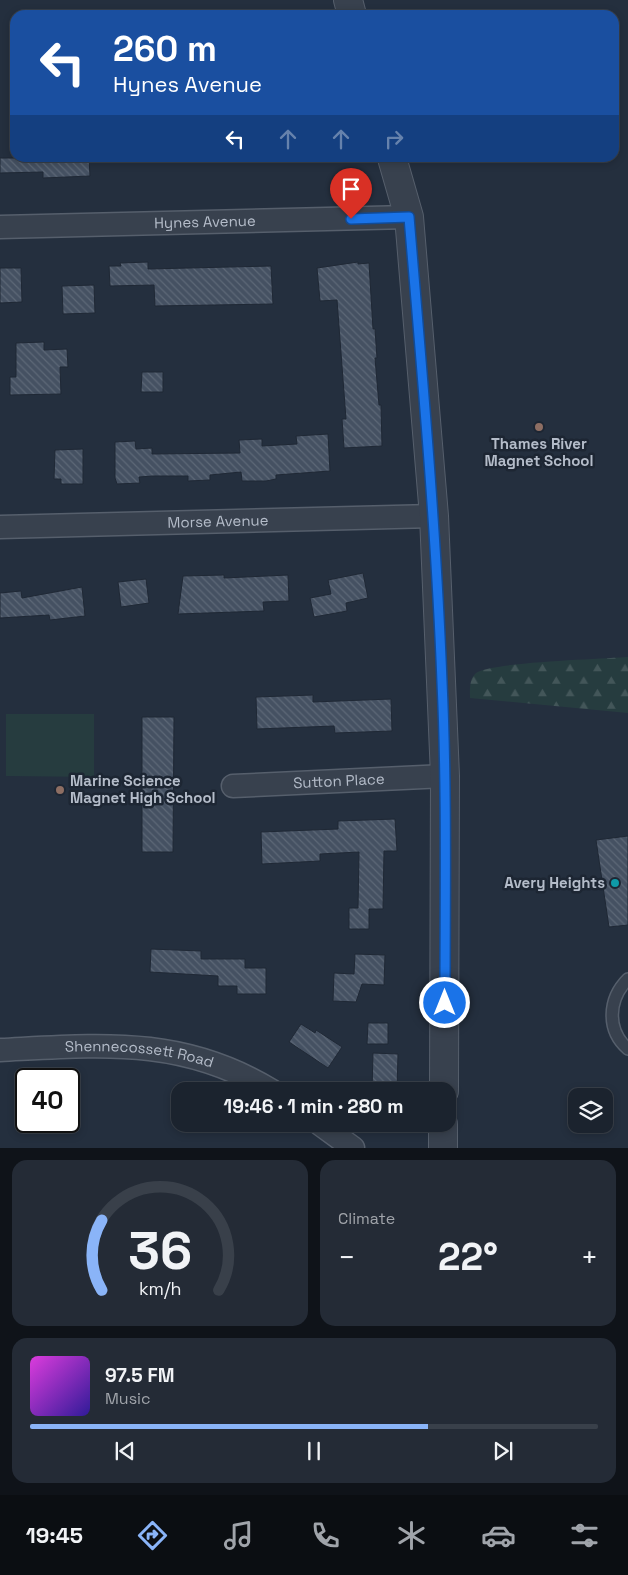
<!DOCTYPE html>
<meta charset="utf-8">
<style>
body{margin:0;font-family:"Space Grotesk",sans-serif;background:#242b36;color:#f1f3f6;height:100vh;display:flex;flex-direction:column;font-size:19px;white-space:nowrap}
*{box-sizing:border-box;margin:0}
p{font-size:16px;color:#a0a4aa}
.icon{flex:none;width:28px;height:28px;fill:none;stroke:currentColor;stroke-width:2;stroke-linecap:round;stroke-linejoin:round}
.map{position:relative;height:1148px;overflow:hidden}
.drawer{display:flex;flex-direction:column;gap:12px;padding:12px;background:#0f1319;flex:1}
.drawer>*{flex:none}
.banner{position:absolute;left:10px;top:10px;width:609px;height:152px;border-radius:15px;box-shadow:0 2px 8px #0003,0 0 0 1px #39404a;background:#1a4fa0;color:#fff;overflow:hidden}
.buttons{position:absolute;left:568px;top:1088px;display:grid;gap:10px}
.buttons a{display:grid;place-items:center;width:45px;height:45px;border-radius:10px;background:#1b232e;box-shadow:0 2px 8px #0003,0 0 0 1px #39404a;font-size:25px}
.speed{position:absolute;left:15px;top:1068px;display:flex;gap:10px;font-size:25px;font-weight:700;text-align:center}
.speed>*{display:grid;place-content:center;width:65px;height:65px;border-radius:50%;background:#1b232e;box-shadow:0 2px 8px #0003,0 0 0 1px #39404a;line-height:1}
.speed .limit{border:2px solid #111;border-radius:8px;background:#fff;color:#111}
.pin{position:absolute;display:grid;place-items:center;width:42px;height:42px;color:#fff;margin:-51px -21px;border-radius:50% 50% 50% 0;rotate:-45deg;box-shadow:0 0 5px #0007}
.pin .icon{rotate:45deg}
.me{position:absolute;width:55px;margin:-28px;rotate:0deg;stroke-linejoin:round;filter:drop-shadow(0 0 4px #0008)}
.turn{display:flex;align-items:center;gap:18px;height:105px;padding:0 20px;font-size:22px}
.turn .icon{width:65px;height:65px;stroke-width:2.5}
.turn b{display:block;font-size:35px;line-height:42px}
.lanes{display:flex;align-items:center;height:48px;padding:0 20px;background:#0003;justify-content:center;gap:25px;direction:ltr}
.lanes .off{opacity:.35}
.big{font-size:38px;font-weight:600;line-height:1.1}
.drawer .widget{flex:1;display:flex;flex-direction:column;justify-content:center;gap:8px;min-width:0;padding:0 18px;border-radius:15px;background:#242b36}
.drawer .dial{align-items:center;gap:0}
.dial svg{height:130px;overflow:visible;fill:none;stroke:#39404a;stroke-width:7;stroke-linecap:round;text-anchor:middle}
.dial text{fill:#f1f3f6;stroke:none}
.song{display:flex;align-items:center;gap:15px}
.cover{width:60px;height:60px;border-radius:8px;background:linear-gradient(135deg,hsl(300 70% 55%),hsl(250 70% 35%))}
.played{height:5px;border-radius:2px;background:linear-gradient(90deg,#8ab4f8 70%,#39404a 70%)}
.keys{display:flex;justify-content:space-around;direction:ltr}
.heat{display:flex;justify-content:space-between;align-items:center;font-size:28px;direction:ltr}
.drawer .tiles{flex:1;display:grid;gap:12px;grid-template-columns:1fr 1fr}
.widget:last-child{grid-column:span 2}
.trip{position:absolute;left:171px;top:1082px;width:285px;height:50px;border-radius:15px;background:#1b232e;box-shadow:0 2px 8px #0003,0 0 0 1px #39404a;font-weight:600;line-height:50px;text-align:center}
.tab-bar{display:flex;height:80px;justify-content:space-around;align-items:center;background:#0b0e12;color:#a0a4aa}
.tab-bar .icon{width:35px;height:35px}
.tab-bar .on{color:#8ab4f8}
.tab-bar b{font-size:22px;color:#f1f3f6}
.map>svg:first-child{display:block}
.green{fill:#263c3f}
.forest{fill:url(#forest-firs)}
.building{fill:url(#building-back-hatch);stroke:#1f2835}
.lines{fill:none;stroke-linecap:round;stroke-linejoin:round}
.service-casing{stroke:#565f6c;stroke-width:14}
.minor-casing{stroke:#565f6c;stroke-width:25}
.tertiary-casing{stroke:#565f6c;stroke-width:30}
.service{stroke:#38414e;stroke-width:11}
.minor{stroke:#38414e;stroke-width:22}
.tertiary{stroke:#38414e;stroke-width:28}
.route-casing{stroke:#114b97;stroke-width:12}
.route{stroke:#1a73e8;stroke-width:9}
.education-dot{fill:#8d6e63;stroke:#1d2633;stroke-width:2}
.culture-dot{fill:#0f9aa8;stroke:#1d2633;stroke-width:2}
.labels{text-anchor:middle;stroke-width:5;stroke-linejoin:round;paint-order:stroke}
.street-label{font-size:15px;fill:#b4bcc9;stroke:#1d2633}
.poi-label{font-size:15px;font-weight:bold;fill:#b4bcc9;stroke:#1d2633}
</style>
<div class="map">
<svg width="628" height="1148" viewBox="0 0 628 1148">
<defs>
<pattern id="forest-firs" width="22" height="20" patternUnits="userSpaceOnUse" patternTransform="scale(1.25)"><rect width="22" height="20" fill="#263c3f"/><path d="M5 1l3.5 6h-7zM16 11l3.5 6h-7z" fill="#435659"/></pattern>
<pattern id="building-back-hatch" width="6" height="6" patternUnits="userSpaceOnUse" patternTransform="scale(1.25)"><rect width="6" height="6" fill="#455162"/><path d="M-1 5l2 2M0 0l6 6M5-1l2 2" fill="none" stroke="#5d6877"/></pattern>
</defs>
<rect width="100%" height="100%" fill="#242f3e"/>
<path class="green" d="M 6,714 L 94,714 L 94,777 L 6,776 Z"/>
<path class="forest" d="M 628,657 L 628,713 L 470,698 C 470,690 469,679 476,673 C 490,662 604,659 628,657 Z"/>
<g class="building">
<path d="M 0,158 L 89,158 L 90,176 L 43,178 L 43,172 L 0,173 Z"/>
<path d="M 148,262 L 148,269 L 271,266 L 273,304 L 155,306 L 154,285 L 110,286 L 109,266 L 121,266 L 120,263 Z"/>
<path d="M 358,262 L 358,264 L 369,263 L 373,329 L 375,329 L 377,358 L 375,358 L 379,405 L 381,405 L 382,446 L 344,448 L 342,419 L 346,419 L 337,300 L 320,301 L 317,268 Z"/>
<path d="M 0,268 L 21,268 L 22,302 L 0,303 Z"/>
<path d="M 94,285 L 95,313 L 63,314 L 62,286 Z"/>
<path d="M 44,342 L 44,350 L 67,349 L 68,367 L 60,367 L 61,394 L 10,395 L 10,377 L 16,377 L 16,343 Z"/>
<path d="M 142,372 L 163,372 L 163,392 L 141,392 Z"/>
<path d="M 328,434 L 330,471 L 276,475 L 276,479 L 266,481 L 242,481 L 241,472 L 210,475 L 210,480 L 188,481 L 188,476 L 153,476 L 139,477 L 140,483 L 117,484 L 115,478 L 115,442 L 135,441 L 136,449 L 152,448 L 152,454 L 240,453 L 239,440 L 262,439 L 262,446 L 297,444 L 296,436 Z"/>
<path d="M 83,449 L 83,484 L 61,484 L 61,479 L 54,479 L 55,450 Z"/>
<path d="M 363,573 L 368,598 L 346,603 L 347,611 L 314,617 L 310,598 L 331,594 L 328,580 Z"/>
<path d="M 224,575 L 224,578 L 288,575 L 289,601 L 263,602 L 264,611 L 178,614 L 183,576 Z"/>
<path d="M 146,579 L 149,603 L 121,607 L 118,582 Z"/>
<path d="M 82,587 L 85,616 L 50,620 L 49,615 L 0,618 L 0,593 L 21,591 L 22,598 Z"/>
<path d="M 313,695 L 313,702 L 391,699 L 392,731 L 335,733 L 334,726 L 257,729 L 256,697 Z"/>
<path d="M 142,717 L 174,717 L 173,852 L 142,852 Z"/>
<path d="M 395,819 L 397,851 L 384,851 L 383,909 L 369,909 L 369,929 L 349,929 L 349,908 L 358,908 L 359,852 L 320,854 L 320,861 L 262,864 L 261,832 L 338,829 L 338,821 Z"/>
<path d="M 628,836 L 628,925 L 609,927 L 596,840 Z"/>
<path d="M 151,949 L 201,951 L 201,959 L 245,959 L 245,968 L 266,968 L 266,994 L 237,994 L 237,986 L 218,986 L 218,976 L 150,972 Z"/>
<path d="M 355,954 L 385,955 L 384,985 L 362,984 L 356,1002 L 333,1001 L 334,973 L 354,974 Z"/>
<path d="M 368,1023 L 388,1023 L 388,1044 L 367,1044 Z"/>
<path d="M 301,1024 L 315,1033 L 316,1030 L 342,1047 L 328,1068 L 289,1042 Z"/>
<path d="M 373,1053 L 398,1054 L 397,1091 L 372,1091 Z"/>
</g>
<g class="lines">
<g class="service-casing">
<path id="service" d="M 628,979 C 608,999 606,1030 628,1049"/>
</g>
<g class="minor-casing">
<g id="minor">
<path id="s1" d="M 0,227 L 409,217"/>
<path id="s2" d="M 0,527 L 434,516"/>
<path id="s3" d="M 233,786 L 445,776"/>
<path id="s4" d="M 0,1050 C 101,1045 182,1036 272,1091"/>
<path d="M 320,1124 L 353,1148"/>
</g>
</g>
<g class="tertiary-casing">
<g id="tertiary">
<path d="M 348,0 L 352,15"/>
<path d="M 392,158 L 409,217 L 434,516 L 445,776 L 444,1091"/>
<path d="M 443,1148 L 443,1124"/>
</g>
</g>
<use href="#service" class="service"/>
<use href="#minor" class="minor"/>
<use href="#tertiary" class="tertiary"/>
</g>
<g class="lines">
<g class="route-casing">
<path id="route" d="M 351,219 L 409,217 C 422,372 436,527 442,682 C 447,789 445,896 445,1003"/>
</g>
<use href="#route" class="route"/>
</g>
<g class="education-dot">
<circle cx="539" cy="427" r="5"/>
<circle cx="60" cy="790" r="5"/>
</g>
<circle class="culture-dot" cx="615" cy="883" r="5"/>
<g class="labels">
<g class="street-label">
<text dy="5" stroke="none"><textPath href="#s1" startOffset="205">Hynes Avenue</textPath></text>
<text dy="5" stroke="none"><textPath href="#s2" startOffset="218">Morse Avenue</textPath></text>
<text dy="5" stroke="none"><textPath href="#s3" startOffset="106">Sutton Place</textPath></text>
<text dy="5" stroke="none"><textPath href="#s4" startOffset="140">Shennecossett Road</textPath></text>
</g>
<g class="poi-label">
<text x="539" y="449">Thames River<tspan x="539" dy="17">Magnet School</tspan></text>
<text x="70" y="786" text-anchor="start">Marine Science<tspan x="70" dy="17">Magnet High School</tspan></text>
<text x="605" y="888" text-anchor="end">Avery Heights</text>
</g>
</g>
</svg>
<div class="buttons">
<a><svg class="icon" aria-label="layers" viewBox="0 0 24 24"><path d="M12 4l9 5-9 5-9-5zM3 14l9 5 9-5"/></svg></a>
</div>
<div class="speed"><div class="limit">40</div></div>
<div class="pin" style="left:351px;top:219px;background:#d93025"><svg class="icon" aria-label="arrive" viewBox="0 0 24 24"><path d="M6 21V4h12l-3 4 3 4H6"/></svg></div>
<svg class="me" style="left:445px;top:1003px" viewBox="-20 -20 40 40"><circle r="17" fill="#1a73e8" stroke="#fff" stroke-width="3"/><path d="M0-11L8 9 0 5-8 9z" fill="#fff"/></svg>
<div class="trip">19:46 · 1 min · 280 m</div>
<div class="banner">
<div class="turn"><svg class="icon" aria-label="left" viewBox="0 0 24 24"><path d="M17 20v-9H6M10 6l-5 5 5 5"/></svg><div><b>260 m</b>Hynes Avenue</div></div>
<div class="lanes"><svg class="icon" aria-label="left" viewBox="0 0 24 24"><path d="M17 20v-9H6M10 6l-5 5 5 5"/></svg><svg class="icon off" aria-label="ahead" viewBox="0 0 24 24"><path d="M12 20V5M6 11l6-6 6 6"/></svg><svg class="icon off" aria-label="ahead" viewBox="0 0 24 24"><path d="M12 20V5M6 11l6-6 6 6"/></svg><svg class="icon off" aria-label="right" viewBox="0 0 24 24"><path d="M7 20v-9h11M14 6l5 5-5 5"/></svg></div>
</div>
</div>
<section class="drawer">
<div class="tiles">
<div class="widget dial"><svg viewBox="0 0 100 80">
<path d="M14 69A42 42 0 1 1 86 69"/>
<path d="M14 69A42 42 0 0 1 14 26" stroke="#8ab4f8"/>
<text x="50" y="56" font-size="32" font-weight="700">36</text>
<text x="50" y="72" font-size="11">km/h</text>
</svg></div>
<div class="widget"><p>Climate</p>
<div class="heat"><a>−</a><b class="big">22°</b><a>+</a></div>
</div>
<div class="widget">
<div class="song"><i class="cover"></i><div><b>97.5 FM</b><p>Music</p></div></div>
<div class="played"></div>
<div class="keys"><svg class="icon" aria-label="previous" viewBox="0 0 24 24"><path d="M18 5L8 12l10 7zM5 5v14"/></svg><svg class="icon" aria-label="pause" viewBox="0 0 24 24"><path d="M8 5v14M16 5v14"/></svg><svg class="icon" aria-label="next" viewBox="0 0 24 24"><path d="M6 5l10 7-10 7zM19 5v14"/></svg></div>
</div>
</div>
</section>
<nav class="tab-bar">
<b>19:45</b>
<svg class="icon on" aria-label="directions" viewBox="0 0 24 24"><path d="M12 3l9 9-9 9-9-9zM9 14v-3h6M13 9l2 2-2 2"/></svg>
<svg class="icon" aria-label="music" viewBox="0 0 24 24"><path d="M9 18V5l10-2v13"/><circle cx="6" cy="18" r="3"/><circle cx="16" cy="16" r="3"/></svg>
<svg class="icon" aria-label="phone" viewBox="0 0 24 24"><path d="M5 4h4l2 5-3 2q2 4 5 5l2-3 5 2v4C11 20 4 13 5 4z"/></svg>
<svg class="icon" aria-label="climate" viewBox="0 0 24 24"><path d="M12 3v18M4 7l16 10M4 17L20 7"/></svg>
<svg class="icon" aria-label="car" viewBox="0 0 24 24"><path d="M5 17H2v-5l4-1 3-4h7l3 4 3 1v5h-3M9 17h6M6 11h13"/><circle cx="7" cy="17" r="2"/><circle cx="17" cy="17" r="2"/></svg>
<svg class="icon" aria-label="filters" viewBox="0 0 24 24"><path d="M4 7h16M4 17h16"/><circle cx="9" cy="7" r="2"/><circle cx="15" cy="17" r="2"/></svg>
</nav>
